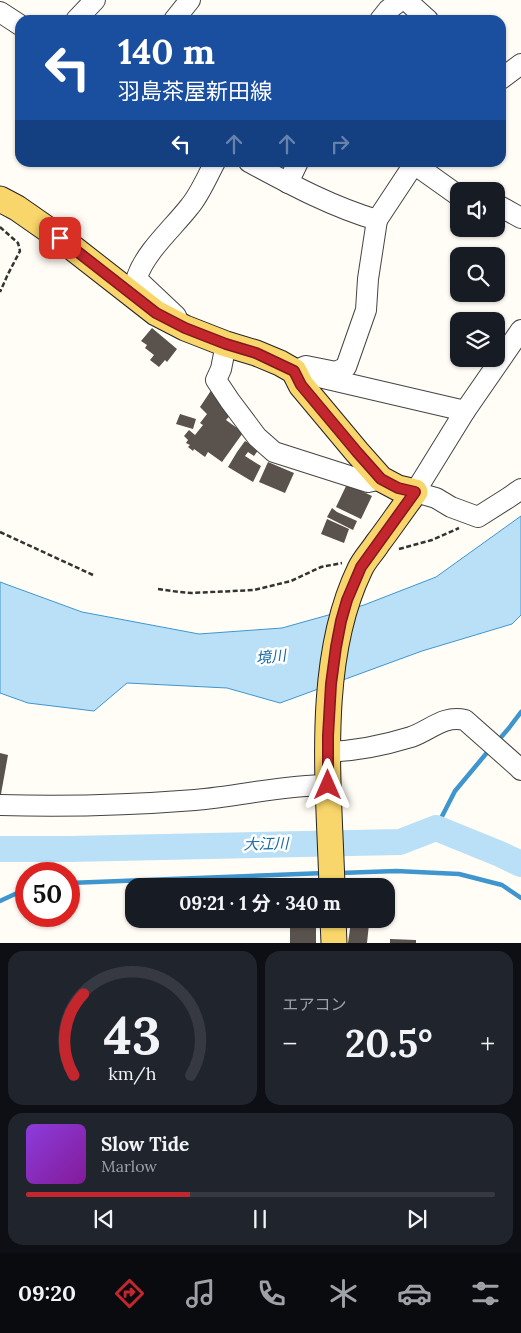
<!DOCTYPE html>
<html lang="ja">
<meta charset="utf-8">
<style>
body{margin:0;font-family:Lora,"Noto Sans JP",serif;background:#20242c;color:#f1f3f6;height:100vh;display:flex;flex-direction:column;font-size:19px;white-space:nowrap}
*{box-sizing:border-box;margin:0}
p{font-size:16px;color:#9ea1a6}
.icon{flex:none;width:28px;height:28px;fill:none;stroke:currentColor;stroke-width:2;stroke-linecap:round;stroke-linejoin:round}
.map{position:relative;height:943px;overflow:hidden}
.sheet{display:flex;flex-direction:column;gap:8px;padding:8px;background:#0d0f14;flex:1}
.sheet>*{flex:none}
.hud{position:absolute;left:15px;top:15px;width:491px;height:152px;border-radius:15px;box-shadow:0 1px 4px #0004;background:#1a4fa0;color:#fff;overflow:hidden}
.buttons{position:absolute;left:450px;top:182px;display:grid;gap:10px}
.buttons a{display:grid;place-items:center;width:55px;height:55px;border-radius:10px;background:#171b24;box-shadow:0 1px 4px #0004;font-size:25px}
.speed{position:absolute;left:15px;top:862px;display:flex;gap:10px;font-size:25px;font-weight:700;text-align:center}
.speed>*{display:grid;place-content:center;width:65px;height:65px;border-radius:50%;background:#171b24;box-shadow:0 1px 4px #0004;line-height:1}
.speed .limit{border:8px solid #d22;background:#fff;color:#111}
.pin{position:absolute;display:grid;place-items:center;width:42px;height:42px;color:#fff;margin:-21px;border-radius:10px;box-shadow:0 2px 8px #0006}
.me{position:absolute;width:55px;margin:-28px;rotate:0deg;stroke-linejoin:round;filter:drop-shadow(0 0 4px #0008)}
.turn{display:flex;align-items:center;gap:18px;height:105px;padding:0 20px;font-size:22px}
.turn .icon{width:65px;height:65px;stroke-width:2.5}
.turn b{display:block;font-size:35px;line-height:42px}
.lanes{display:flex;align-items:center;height:48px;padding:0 20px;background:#0003;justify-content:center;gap:25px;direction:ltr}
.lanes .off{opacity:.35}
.big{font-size:38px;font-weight:700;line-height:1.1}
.sheet .widget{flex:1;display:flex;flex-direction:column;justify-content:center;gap:8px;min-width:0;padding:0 18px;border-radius:15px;background:#20242c}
.sheet .dial{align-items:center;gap:0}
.dial svg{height:130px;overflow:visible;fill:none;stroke:#363941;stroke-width:7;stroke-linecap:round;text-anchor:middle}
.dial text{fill:#f1f3f6;stroke:none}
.song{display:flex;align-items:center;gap:15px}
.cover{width:60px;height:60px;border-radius:8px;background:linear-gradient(135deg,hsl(270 70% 55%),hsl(290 70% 35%))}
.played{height:5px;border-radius:2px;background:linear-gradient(90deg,#c4262e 35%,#363941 35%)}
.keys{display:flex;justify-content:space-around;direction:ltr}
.heat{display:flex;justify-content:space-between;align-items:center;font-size:28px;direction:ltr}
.sheet .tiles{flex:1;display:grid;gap:8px;grid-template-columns:1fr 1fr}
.widget:last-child{grid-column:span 2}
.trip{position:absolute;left:125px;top:878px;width:270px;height:50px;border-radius:15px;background:#171b24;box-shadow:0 1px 4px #0004;font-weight:700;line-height:50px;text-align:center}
.menu{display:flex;height:80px;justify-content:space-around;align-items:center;background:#090b0e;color:#9ea1a6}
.menu .icon{width:35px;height:35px}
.menu .active{color:#c4262e}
.menu b{font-size:22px;color:#f1f3f6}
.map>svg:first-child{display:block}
.water{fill:#b9e0f7;stroke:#3f96cf}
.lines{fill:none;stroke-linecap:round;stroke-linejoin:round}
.stream{stroke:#3f96cf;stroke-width:4.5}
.river{stroke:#b9e0f7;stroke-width:26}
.building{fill:#5a524d}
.minor-casing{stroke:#444;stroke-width:22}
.major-casing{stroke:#222;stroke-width:27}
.path{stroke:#333;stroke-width:2.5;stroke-dasharray:5 2.5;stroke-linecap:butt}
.minor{stroke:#fff;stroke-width:20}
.major{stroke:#f9d66b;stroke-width:25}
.route-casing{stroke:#7f191e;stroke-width:12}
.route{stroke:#c4262e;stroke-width:9}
.labels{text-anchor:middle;stroke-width:5;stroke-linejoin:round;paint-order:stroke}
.water-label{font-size:15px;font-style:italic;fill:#1768a6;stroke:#fff}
</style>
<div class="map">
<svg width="521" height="943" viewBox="0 0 521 943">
<rect width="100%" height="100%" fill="#fffdf5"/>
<path class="water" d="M 521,516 L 521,615 L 512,624 L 422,651 L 280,703 L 227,688 L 127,683 L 94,711 L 28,703 L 0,693 L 0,582 L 82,612 L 199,634 L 282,628 L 364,605 L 436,577 Z"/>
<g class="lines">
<g class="stream">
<path d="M 497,742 L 509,728 L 521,712"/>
<path d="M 436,828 L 455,791 L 490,749"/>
<path d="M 340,873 L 396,871 L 459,874 L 502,885 L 521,898"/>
<path d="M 69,883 L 325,873"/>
<path d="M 0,901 L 26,889"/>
</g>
<path class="river" d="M 0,849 L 70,849 L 400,842 L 436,828 L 500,854 L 521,864"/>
</g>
<g class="building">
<path d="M 152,328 L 177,349 L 167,362 L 165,360 L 159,367 L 150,360 L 154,355 L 145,348 L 147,345 L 141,341 Z"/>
<path d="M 214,386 L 234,411 L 226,420 L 237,428 L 239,425 L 245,430 L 222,462 L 208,452 L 205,457 L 194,449 L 193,451 L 188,447 L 190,445 L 186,443 L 188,440 L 184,436 L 189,430 L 195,435 L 203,425 L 200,423 L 207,414 L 200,407 Z"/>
<path d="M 180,414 L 196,419 L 193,429 L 176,424 Z"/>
<path d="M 253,440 L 261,446 L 254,456 L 248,452 L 245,456 L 261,466 L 253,482 L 228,467 L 237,452 L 245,441 L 250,444 Z"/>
<path d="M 268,462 L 294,473 L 285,493 L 259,482 Z"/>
<path d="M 347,484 L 372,496 L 361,519 L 336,507 Z"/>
<path d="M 332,508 L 337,512 L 357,521 L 353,530 L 327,517 Z"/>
<path d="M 327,519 L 349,529 L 344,543 L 321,534 Z"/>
<path d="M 0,753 L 8,755 L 1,794 L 0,794 Z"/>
<rect x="290" y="920" width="26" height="23"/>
<path d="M 351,922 L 369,924 L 367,943 L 348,943 Z"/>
<path d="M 390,939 L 416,940 L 416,943 L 390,943 Z"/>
</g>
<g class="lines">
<g class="minor-casing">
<g id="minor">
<path d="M 406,0 L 428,20"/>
<path d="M 0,12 L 20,25"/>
<path d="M 76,20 L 95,0"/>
<path d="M 174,20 L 190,0"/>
<path d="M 380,20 L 388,10 L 401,0"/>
<path d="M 501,79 L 521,64"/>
<path d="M 249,162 C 290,184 332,207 377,220 L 414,164 L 459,196"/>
<path d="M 288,183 L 298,162"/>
<path d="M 496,204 L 521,218"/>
<path d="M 177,319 L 176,316 L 141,283 L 137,277 C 146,251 173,228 190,206 C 200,194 207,177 215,162"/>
<path d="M 521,330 L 465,411 L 415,492 L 436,498 L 451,507 L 478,517 L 508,498 L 521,489"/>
<path d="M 226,344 L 221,369 L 216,380 L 230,401 L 257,437 L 274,452 L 368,482 L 381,479"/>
<path d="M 294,371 L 306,366 L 336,372 L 346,367 L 366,310 L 368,279 L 377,220"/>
<path d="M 319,377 L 465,411"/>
<path d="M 328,752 C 356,751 385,745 411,737 C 431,730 443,715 465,720 L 517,766 L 521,770"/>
<path d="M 0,805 C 65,807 131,805 195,800 C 240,796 284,785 328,785"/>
</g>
</g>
<g class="major-casing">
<g id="major">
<path d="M 0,199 L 17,208 L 60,238 L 156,313 L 185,328 L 226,344 L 256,353 L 280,363 L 294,371 L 301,385 L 357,452 L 381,479 L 398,488 L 415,492 C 402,509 390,527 377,544 C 372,552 364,560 360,569 C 315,662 329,785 332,886"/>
<path d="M 333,919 L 334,943"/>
</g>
</g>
<g class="path">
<path d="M 0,227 L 18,243 L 20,251 L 8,274 L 0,292"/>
<path d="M 0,532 L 93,575"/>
<path d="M 399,549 L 432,540 L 459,528"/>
<path d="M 158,589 L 179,592 L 192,593 L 254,590 L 291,581 L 321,567 L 342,563"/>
</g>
<use href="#minor" class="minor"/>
<use href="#major" class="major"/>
</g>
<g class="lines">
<g class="route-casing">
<path id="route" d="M 60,238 L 156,313 L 185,328 L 226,344 L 256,353 L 294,371 L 301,385 L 357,452 L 381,479 L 398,488 L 415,492 L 361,567 L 347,600 L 341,621 L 336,647 L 331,684 L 328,736 L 328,785"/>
</g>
<use href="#route" class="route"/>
</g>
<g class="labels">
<g class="water-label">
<text transform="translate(271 657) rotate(-6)" y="5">境川</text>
<text transform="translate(266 844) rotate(-1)" y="5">大江川</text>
</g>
</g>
</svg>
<div class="buttons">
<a><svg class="icon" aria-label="sound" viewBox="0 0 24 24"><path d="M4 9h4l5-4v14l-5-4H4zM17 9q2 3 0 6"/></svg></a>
<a><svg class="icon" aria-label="search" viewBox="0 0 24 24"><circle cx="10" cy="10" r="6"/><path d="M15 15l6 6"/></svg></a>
<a><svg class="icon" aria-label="layers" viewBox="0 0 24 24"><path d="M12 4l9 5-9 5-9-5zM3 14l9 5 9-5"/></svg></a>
</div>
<div class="speed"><div class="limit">50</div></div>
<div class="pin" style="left:60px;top:238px;background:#d93025"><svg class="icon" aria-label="arrive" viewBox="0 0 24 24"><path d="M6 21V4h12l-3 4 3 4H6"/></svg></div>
<svg class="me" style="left:328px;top:785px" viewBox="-20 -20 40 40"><path d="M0-17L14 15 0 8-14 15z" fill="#c4262e" stroke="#fff" stroke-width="4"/></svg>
<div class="trip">09:21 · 1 分 · 340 m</div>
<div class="hud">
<div class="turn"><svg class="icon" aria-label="left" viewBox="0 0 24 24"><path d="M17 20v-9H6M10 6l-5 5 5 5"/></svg><div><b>140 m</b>羽島茶屋新田線</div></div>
<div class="lanes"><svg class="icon" aria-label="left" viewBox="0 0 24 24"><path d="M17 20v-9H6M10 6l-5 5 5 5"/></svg><svg class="icon off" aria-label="ahead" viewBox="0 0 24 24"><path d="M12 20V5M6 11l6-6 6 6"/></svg><svg class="icon off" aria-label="ahead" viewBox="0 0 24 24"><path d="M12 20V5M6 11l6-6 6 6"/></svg><svg class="icon off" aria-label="right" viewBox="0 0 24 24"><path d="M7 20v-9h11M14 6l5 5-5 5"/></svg></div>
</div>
</div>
<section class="sheet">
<div class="tiles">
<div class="widget dial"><svg viewBox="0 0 100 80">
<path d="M14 69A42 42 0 1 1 86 69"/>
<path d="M14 69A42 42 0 0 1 20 19" stroke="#c4262e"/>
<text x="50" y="56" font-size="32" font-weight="700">43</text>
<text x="50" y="72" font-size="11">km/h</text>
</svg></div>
<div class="widget"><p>エアコン</p>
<div class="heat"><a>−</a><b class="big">20.5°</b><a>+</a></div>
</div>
<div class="widget">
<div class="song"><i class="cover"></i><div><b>Slow Tide</b><p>Marlow</p></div></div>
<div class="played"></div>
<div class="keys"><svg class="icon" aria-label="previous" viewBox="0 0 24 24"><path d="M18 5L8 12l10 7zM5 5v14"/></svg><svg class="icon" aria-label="pause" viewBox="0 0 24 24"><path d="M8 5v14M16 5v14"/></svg><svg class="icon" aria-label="next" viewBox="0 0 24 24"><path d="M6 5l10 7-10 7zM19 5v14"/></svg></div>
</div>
</div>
</section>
<nav class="menu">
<b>09:20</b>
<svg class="icon active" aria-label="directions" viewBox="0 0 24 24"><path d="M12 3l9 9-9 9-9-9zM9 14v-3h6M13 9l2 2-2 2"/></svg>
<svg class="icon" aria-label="music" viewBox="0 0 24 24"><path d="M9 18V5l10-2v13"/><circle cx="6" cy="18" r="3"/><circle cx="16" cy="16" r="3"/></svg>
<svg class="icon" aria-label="phone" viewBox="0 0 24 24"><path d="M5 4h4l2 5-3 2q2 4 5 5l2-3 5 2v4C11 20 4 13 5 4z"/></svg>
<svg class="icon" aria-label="climate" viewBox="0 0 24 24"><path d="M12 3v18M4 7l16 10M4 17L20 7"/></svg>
<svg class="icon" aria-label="car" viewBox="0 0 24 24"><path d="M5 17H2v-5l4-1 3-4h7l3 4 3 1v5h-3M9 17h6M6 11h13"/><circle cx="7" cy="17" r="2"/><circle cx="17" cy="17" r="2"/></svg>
<svg class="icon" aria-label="filters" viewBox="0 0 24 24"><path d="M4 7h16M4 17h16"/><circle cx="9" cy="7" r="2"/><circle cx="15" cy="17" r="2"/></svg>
</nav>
